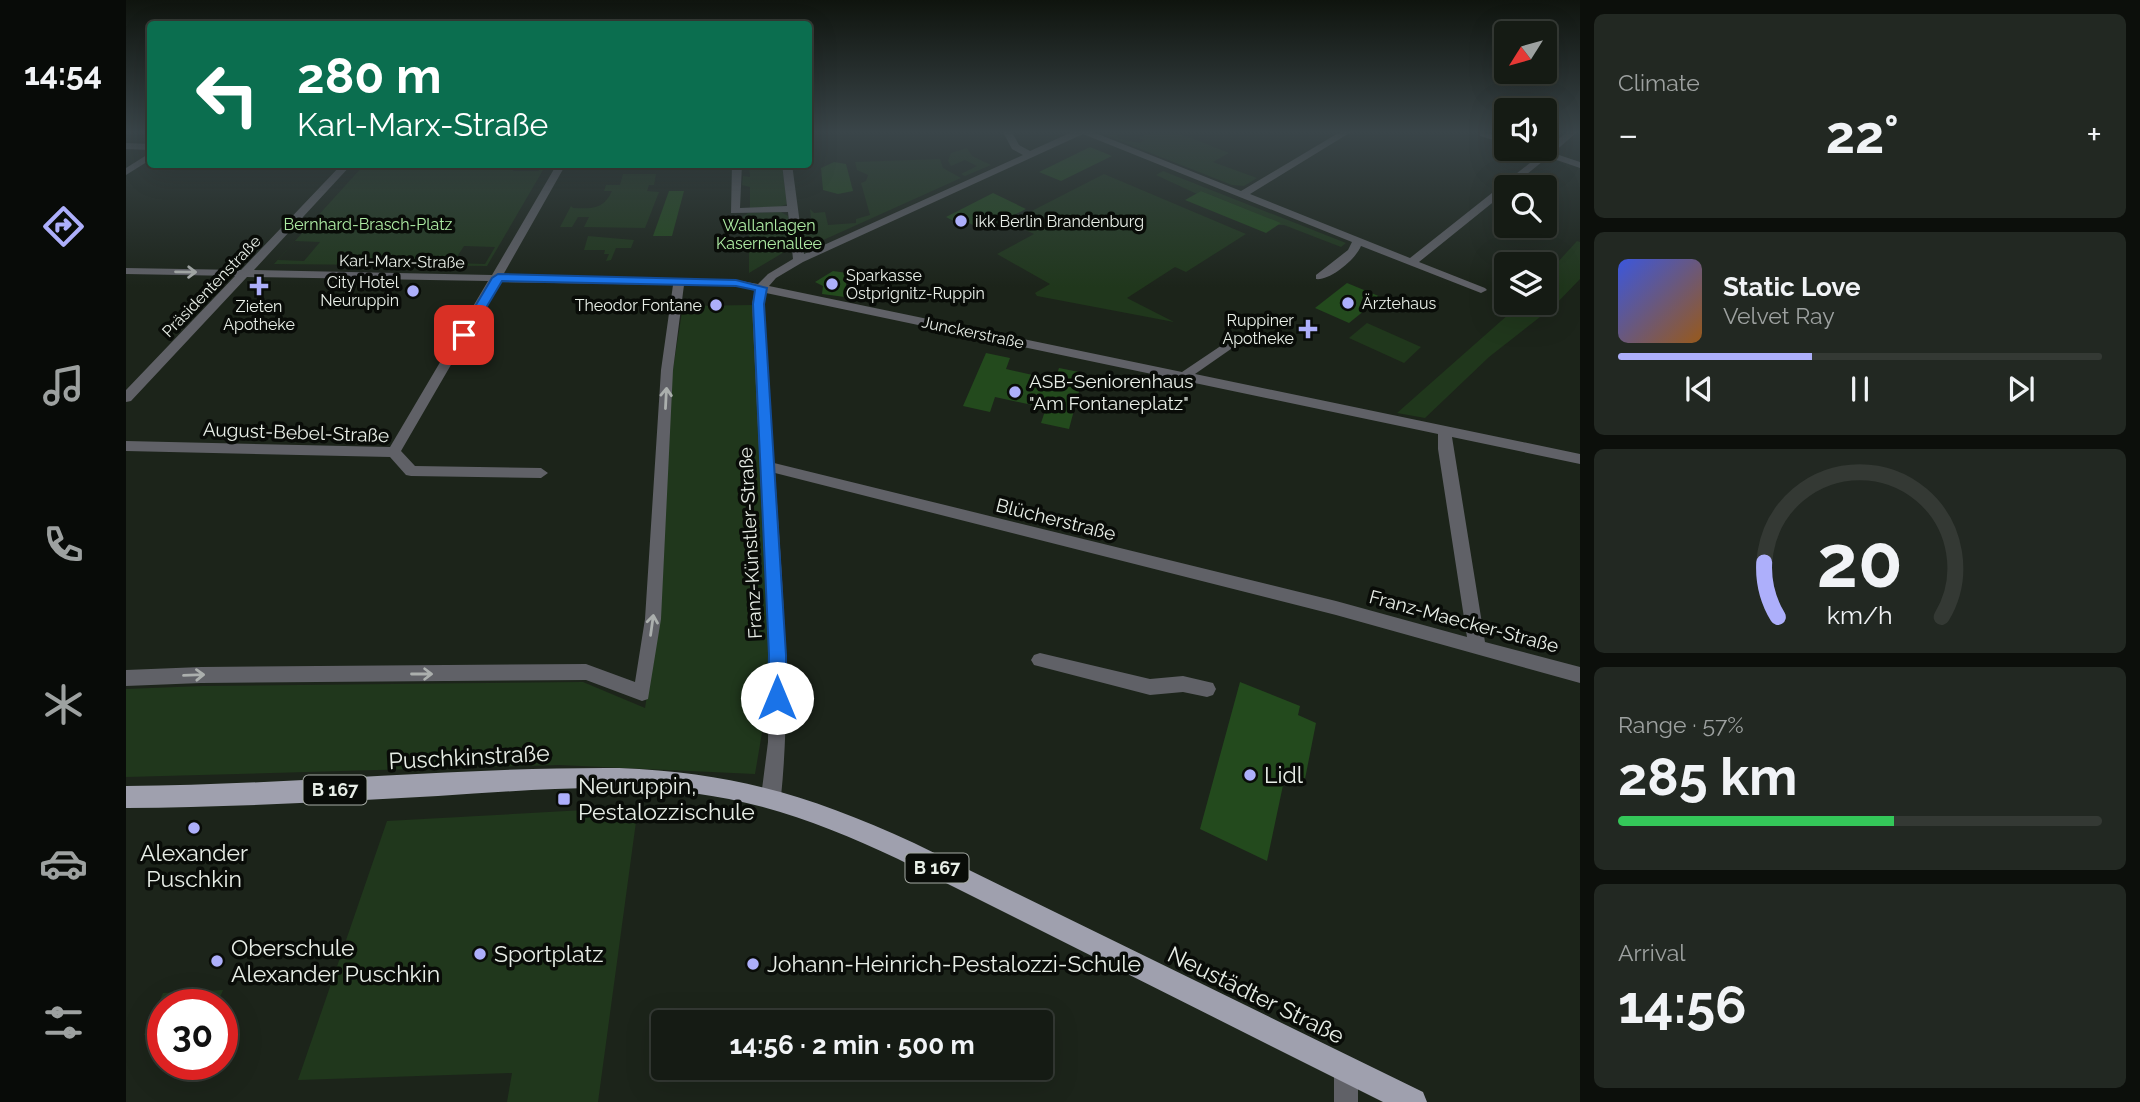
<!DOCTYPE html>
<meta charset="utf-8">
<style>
body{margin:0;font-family:Raleway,sans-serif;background:#222822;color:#f1f3f6;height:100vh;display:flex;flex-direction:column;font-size:26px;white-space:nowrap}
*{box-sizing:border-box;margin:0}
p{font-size:23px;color:#9da1a0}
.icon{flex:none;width:38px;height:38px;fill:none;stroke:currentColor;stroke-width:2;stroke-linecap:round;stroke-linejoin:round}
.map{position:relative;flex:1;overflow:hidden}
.side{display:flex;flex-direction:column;gap:14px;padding:14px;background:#0c0f0b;width:560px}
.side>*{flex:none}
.guide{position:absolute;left:21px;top:21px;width:665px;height:147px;border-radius:7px;box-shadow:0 7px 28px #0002,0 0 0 2px #343934;background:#0b6e4f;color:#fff;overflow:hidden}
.needle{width:46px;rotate:233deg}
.controls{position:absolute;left:1368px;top:21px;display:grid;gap:14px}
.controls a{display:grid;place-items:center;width:63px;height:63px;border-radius:7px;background:#151b14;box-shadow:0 7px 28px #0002,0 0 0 2px #343934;font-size:35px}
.speed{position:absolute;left:21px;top:989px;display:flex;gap:14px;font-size:35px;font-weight:700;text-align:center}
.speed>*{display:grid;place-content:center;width:91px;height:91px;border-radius:50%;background:#151b14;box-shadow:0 7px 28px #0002,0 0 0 2px #343934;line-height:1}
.speed .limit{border:10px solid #d22;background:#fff;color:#111}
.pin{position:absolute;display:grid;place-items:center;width:60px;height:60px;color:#fff;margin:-30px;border-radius:14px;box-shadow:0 4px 10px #0006}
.me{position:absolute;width:77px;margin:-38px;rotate:0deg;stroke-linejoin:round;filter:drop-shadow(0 0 5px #0008)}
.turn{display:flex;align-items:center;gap:24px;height:147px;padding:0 35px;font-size:32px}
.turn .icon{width:91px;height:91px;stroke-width:2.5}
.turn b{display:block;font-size:49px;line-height:60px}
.big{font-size:52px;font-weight:700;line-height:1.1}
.side .tile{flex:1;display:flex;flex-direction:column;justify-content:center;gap:10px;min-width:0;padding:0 24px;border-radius:10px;background:#222822}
.side .dial{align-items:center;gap:0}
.dial svg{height:182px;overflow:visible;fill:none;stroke:#343934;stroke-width:7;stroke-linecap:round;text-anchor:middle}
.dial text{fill:#f1f3f6;stroke:none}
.song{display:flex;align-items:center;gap:21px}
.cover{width:84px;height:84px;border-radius:10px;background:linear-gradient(135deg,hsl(230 70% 55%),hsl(30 70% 35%))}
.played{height:7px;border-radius:4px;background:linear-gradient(90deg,#adaffb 40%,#343934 40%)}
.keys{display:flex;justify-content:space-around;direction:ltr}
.heat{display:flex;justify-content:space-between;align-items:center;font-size:38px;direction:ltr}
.charge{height:10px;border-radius:5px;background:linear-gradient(90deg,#34c759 57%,#343934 0)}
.trip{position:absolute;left:525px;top:1010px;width:402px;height:70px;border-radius:7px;background:#151b14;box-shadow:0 7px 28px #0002,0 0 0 2px #343934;font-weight:700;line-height:70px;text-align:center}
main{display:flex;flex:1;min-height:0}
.tab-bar{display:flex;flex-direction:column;width:126px;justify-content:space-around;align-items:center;background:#080b08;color:#9da1a0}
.tab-bar .icon{width:49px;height:49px}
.tab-bar .active{color:#adaffb}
.tab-bar b{font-size:32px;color:#f1f3f6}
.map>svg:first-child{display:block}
.green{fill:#20371c;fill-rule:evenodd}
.building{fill:#234a1d}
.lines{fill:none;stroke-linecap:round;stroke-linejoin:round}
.minor{fill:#606167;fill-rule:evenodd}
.primary{fill:#9fa0ae;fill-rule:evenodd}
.oneway{stroke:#abafad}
.route{fill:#1a73e8;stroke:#114b97;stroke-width:2}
.poi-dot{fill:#adaffb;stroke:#090c08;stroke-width:2.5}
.labels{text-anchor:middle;stroke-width:7;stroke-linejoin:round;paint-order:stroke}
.far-poi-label{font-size:16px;fill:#e8eee7;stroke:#090c08;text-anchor:start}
.far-park-label{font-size:16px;fill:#aeeca4;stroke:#090c08}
.far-street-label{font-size:16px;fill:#e8eee7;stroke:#090c08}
.shield{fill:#090c08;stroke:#a5aaa4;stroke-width:2}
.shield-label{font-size:18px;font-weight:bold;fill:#e8eee7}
.poi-label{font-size:19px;fill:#e8eee7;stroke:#090c08;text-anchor:start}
.street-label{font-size:19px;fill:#e8eee7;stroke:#090c08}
.near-street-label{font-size:23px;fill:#e8eee7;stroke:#090c08}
.near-poi-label{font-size:23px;fill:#e8eee7;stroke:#090c08;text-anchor:start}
</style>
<main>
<nav class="tab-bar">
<b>14:54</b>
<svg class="icon active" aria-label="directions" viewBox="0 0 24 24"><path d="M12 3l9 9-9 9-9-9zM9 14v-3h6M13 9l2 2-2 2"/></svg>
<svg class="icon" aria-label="music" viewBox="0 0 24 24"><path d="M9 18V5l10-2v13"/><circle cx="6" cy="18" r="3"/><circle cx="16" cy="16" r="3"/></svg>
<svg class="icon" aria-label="phone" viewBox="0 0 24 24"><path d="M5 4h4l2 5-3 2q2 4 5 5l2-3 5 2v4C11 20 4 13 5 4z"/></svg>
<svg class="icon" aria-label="climate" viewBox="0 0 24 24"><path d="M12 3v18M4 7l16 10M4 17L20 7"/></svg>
<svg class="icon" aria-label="car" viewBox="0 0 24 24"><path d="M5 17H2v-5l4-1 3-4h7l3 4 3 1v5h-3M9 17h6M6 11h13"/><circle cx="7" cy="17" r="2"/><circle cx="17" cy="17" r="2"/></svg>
<svg class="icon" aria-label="filters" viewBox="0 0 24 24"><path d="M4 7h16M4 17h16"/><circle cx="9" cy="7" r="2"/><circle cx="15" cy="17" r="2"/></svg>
</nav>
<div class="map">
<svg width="1454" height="1102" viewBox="0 0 1454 1102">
<rect width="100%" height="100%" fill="#1c241a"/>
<g class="green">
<path d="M 991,132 L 995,134 L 991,136 L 993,139 L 1014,143 L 1018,140 L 1012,138 C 1043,123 1073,142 1103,153 L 1087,162 L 1131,178 L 1118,186 L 1106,185 L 974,133 Z"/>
<path d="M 841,148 L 846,156 L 865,165 L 839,176 L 835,174 L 851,166 L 839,160 L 825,166 L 822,161 L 825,153 Z"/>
<path d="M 814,159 L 817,168 L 835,178 L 684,246 L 676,244 L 674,223 L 685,219 L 684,209 L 688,213 L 699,212 L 702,225 L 730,223 L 730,219 L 744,215 L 735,183 L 740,181 L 742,175 L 731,170 L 729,162 Z"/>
<path d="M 264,164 L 391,164 L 387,171 L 412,171 L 420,165 L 361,266 L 148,264 L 238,165 L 261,167 ZM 169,241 L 194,242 L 178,261 L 152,260 ZM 338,246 L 368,247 L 369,247 L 359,264 L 327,263 Z"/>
<path d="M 623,165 L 656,165 L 661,204 L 653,207 L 624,208 L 624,187 L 616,185 L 617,176 L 624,177 Z"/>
<path d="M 1037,171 L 1220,243 L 1215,247 L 1158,225 L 1152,225 L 1154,223 L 1075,191 L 1071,194 L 1030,175 Z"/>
<path d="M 497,174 L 530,174 L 528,185 L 523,185 L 521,191 L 533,192 L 519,228 L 458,227 L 463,217 L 452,217 L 446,227 L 434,227 L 445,206 L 447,208 C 466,209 478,209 486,191 L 478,191 L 480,185 L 494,185 Z"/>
<path d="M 978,174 L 1120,234 L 1060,272 L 1049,267 L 1001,298 L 1048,322 L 911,296 L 909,293 L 924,284 L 871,254 L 908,234 L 884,222 Z"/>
<path d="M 655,212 L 662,216 L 665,248 L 623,273 L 623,221 L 615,218 L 622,213 Z"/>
<path d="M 462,236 L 508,240 L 505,248 L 490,248 L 485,260 L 480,261 L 483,254 L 478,254 L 479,250 L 458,250 Z"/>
<path d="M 1451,241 L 1454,242 L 1454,279 L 1429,305 L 1391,303 L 1419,303 L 1419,276 Z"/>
<path d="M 626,305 L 647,668 L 629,774 L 433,765 L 0,777 L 0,689 L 76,686 L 457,682 L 519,708 L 533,618 L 546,375 L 557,306 Z"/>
<path d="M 1392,306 L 1414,317 L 1363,357 L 1299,418 L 1271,413 Z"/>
<path d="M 1241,323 L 1295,347 L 1278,363 L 1223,338 Z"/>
<path d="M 512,807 L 472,1102 L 381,1102 L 386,1073 L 172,1080 L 261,821 Z"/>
<path d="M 97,990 L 91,1004 L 37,1004 L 37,1034 L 18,1035 L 37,993 Z"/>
</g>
<g class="building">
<path d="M 964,147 L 986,156 L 935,181 L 913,172 Z"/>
<path d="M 708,162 L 720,164 L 727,191 L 712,194 L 697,190 L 695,168 Z"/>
<path d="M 543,191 L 558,191 L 546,236 L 527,236 Z"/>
<path d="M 1075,191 L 1155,223 L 1140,233 L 1059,200 Z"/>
<path d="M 867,193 L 900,209 L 857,230 L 841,222 L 835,225 L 820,217 Z"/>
<path d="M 707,271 L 721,273 L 719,297 L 696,294 L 697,286 L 689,282 Z"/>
<path d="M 1221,283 L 1255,297 L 1223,323 L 1189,308 Z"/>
<path d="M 860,353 L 884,358 L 880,369 L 929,380 L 933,368 L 958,373 L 943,429 L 915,423 L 920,408 L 869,397 L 864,412 L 837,406 Z"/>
<path d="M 1114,682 L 1174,706 L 1172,715 L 1190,723 L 1179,779 L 1160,771 L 1141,861 L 1074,829 Z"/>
</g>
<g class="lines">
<g class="minor">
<path d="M 877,132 L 886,132 L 893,145 L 904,151 L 946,132 L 967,132 L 1115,191 L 1214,132 L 1225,132 L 1124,194 L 1284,258 L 1414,155 L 1401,149 L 1419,150 L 1441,132 L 1451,132 L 1427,153 L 1454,162 L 1454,168 L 1422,157 L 1385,187 L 1381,187 L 1381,191 L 1293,262 L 1359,288 L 1361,290 L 1355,293 L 1235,246 C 1230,259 1204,281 1190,279 L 1190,275 L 1222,250 L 1226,242 L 957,134 L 677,262 L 650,278 L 643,286 L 1056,372 L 1111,335 L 1115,336 L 1115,342 L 1069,374 L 1454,454 L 1454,464 L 1326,437 L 1359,642 L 1454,667 L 1454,683 L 1210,615 L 649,473 C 656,581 666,689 655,797 L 652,804 L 645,807 L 638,804 L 635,797 L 642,742 L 643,655 L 626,304 L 629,290 L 610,286 L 558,285 L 547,370 L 535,619 L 522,699 L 516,701 L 460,680 L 75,683 L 0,686 L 0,670 L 75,667 L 460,664 L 509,682 L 519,619 L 535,370 L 547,285 L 373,282 L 275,451 L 289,466 L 415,468 L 422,473 L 415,478 L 285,476 L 280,475 L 264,457 L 0,451 L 0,441 L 264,447 L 362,281 L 121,277 L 5,401 L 0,402 L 0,390 L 109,276 L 0,274 L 0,268 L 115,270 L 216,164 L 226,164 L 128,270 L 366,275 L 431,164 L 440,164 L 377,275 L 610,280 L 632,284 L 642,274 L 667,259 L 662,212 L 605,213 L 606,164 L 616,164 L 614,208 L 661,206 L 656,164 L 666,164 L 678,254 L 897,155 L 886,149 ZM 640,293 L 1312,434 L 1312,449 L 1341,637 L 1210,601 L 648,463 L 638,304 Z"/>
<path d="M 1354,132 L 1381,138 L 1381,144 L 1354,136 Z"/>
<path d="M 0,143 L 24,144 L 24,150 L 0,149 Z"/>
<path d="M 24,153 L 24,160 L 0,175 L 0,168 Z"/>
<path d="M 914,653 L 1024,679 L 1057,676 L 1087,683 L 1090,689 L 1087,695 L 1081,697 L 1057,692 L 1024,695 L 908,665 L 905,660 L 908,655 Z"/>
<path d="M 1220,1058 L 1229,1061 L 1232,1070 L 1232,1102 L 1208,1102 L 1208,1070 L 1211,1061 Z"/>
</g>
<path class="primary" d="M 493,768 C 608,773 684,795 788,843 L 1297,1092 L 1301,1102 L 1257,1102 L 772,859 C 717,833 662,811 603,799 C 507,780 408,790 312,796 C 208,802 104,807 0,808 L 0,786 C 165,785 329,767 493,768 Z"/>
</g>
<defs><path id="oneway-shaft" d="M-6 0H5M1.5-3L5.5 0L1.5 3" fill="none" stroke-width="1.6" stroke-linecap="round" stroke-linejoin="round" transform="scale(1.75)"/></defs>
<g class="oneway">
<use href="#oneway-shaft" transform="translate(60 272) rotate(1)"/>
<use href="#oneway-shaft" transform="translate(540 398) rotate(-87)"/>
<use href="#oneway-shaft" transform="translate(526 625) rotate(-82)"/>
<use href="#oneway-shaft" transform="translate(296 674)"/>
<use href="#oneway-shaft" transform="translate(68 675) rotate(-2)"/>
</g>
<linearGradient id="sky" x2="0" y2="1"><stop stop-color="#0f140e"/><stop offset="0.46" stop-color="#3a4549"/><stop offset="1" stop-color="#3a4549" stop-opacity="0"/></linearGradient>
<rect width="1454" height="287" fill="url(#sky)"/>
<path class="route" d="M 372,274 L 610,280 L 641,288 L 638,304 L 660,655 L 660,698 L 658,704 L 651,707 L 645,704 L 642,698 L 643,655 L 627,304 L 629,290 L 610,286 L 376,281 L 342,338 L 333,338 L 332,335 L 366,278 Z"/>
<g class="poi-dot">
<circle cx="835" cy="221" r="7"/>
<circle cx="706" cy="284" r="7"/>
<path d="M129.5 275.5h7v7h7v7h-7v7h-7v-7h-7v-7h7z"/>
<circle cx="287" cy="291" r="7"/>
<circle cx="1222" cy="303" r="7"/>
<circle cx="590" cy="305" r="7"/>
<path d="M1178.5 318.5h7v7h7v7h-7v7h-7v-7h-7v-7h7z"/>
<circle cx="889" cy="392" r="7"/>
<circle cx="1124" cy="775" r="7"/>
<rect x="431" y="792" width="14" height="14" rx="3.5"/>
<circle cx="68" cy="828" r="7"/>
<circle cx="354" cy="954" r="7"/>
<circle cx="91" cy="961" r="7"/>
<circle cx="627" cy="964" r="7"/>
</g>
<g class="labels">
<g class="far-poi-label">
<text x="849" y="227">ikk Berlin Brandenburg</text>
<text x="720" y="281">Sparkasse<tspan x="720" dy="18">Ostprignitz-Ruppin</tspan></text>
<text x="273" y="288" text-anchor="end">City Hotel<tspan x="273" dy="18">Neuruppin</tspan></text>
<text x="1236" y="309">Ärztehaus</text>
<text x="576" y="311" text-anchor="end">Theodor Fontane</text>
<text x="133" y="312" text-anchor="middle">Zieten<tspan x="133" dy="18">Apotheke</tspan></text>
<text x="1168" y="326" text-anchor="end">Ruppiner<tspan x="1168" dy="18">Apotheke</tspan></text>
</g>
<g class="far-park-label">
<text x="242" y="230">Bernhard-Brasch-Platz</text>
<text x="643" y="231">Wallanlagen<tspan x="643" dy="18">Kasernenallee</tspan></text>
</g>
<g class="far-street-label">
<text transform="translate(276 261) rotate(1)" y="6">Karl-Marx-Straße</text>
<text transform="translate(85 286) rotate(-46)" y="6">Präsidentenstraße</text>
<text transform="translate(847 332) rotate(12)" y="6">Junckerstraße</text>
</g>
<g class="shield">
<rect x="177.5" y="775.5" width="63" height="29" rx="5"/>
<rect x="779.5" y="853.5" width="63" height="29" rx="5"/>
</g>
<g class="shield-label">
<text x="209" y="796">B 167</text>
<text x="811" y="874">B 167</text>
</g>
<g class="poi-label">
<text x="903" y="388">ASB-Seniorenhaus<tspan x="903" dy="22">"Am Fontaneplatz"</tspan></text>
</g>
<g class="street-label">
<text transform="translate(170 432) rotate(2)" y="7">August-Bebel-Straße</text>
<text transform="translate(930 519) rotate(14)" y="7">Blücherstraße</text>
<text transform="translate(624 543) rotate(-93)" y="7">Franz-Künstler-Straße</text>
<text transform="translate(1338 621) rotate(15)" y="7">Franz-Maecker-Straße</text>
</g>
<g class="near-street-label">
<text transform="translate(343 757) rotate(-3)" y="8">Puschkinstraße</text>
<text transform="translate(1130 995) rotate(26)" y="8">Neustädter Straße</text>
</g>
<g class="near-poi-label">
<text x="1138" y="783">Lidl</text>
<text x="452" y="794">Neuruppin,<tspan x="452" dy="26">Pestalozzischule</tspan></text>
<text x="68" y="861" text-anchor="middle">Alexander<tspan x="68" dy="26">Puschkin</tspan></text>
<text x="105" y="956">Oberschule<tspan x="105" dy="26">Alexander Puschkin</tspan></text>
<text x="368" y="962">Sportplatz</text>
<text x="641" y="972">Johann-Heinrich-Pestalozzi-Schule</text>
</g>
</g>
</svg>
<div class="controls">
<a><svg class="needle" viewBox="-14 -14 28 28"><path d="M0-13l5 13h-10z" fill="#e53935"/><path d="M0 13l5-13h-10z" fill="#9da1a0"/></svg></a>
<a><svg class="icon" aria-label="sound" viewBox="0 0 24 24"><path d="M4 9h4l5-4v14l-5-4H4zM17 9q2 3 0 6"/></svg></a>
<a><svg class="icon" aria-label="search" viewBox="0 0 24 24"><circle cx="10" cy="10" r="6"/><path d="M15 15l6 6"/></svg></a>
<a><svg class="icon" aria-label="layers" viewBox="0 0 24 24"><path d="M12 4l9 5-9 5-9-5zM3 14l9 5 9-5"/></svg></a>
</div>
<div class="speed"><div class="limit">30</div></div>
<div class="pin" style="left:338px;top:335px;background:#d93025"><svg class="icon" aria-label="arrive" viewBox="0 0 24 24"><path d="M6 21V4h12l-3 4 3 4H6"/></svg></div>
<svg class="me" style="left:651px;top:698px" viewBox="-20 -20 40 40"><circle r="19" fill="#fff"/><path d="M0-13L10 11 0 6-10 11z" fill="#1a73e8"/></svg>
<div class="trip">14:56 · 2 min · 500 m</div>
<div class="guide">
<div class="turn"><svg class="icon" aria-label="left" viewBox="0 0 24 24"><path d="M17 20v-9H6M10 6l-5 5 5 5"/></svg><div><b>280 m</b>Karl-Marx-Straße</div></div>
</div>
</div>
<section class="side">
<div class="tile"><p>Climate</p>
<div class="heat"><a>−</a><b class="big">22°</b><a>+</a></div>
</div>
<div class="tile">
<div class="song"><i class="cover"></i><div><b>Static Love</b><p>Velvet Ray</p></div></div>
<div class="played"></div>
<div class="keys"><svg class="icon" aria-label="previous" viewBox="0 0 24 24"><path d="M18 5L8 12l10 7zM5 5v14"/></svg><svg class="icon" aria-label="pause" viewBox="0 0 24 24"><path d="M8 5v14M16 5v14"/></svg><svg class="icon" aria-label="next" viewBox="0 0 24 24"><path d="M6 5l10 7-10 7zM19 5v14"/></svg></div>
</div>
<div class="tile dial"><svg viewBox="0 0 100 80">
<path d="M14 69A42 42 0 1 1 86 69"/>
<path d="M14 69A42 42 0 0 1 8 45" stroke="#adaffb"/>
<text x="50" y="56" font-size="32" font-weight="700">20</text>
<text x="50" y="72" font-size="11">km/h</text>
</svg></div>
<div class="tile"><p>Range · 57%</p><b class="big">285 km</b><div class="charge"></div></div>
<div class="tile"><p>Arrival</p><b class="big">14:56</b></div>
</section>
</main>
